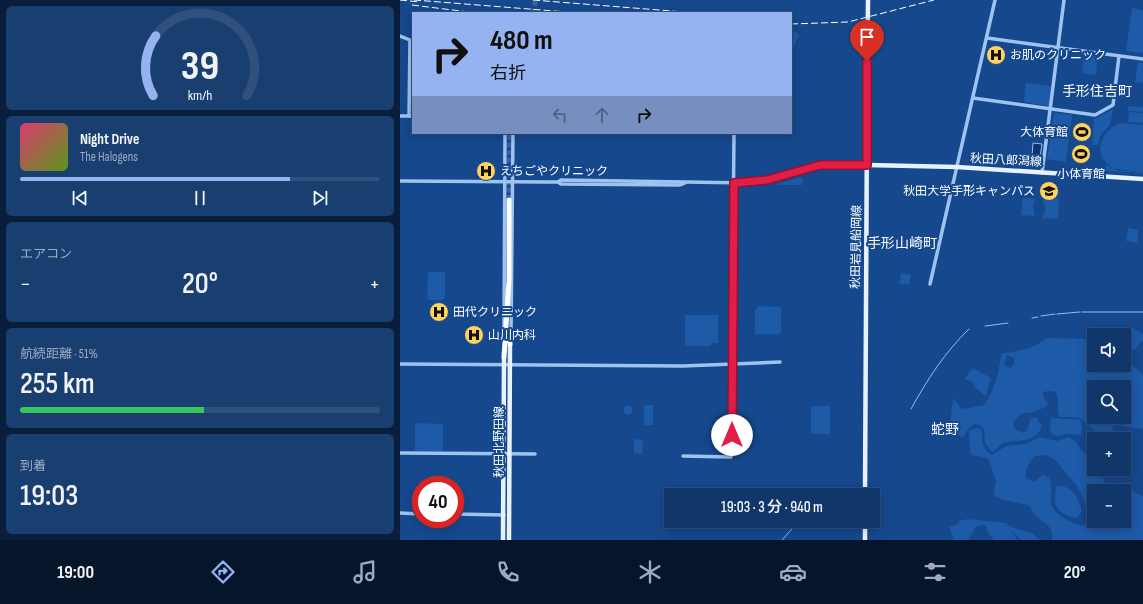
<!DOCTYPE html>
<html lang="ja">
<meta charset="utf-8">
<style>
body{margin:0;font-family:"Sofia Sans Condensed","Noto Sans JP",sans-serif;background:#193e70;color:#f1f3f6;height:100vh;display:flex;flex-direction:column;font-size:15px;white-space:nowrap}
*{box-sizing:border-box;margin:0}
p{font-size:13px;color:#9cabc1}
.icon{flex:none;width:22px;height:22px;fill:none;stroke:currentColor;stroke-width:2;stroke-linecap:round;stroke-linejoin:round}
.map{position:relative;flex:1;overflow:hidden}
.sheet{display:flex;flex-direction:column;gap:6px;padding:6px;background:#091e3a;width:400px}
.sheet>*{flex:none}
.banner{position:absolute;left:12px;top:12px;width:380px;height:122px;border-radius:0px;box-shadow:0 2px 10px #0003,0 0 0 1px #30507e;background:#95b2f1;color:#111;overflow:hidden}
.tools{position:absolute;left:687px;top:328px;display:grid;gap:8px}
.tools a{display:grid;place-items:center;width:44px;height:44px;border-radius:0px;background:#10366a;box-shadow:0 2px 10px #0003,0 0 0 1px #30507e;font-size:20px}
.speed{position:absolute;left:12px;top:476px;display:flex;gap:8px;font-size:20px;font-weight:700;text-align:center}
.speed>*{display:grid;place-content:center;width:52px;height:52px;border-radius:50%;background:#10366a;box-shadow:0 2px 10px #0003,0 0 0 1px #30507e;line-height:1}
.speed .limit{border:6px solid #d22;background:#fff;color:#111}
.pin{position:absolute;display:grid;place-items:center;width:34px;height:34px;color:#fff;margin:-41px -17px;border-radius:50% 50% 50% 0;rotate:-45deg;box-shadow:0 0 4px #0007}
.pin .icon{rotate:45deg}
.me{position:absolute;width:44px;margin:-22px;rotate:0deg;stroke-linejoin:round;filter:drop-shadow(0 0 3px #0008)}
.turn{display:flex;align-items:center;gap:14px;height:84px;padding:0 12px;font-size:18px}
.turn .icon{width:52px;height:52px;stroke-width:2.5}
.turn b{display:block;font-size:28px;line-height:34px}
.lanes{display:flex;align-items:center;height:38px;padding:0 12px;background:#0003;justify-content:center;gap:20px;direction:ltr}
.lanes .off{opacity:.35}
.big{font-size:30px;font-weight:600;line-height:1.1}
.sheet .widget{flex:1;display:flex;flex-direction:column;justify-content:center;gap:6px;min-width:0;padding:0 14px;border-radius:6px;background:#193e70}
.sheet .dial{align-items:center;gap:0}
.dial svg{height:104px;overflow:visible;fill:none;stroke:#30507e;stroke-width:7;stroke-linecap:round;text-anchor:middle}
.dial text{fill:#f1f3f6;stroke:none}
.song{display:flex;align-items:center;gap:12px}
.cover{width:48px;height:48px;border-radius:6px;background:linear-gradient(135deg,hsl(340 70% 55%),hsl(90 70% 35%))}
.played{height:4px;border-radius:2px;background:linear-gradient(90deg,#95b2f1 75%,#30507e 75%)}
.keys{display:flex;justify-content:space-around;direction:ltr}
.heat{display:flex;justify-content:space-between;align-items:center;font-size:22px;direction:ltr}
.charge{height:6px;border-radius:3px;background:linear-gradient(90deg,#34c759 51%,#30507e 0)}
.trip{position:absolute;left:264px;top:488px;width:216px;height:40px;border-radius:0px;background:#10366a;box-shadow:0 2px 10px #0003,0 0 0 1px #30507e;font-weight:600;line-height:40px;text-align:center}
.tab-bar{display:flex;height:64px;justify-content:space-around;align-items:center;background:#06162a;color:#9cabc1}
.tab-bar .icon{width:28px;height:28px}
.tab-bar .selected{color:#95b2f1}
.tab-bar b{font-size:18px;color:#f1f3f6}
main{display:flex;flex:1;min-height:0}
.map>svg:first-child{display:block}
.green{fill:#1d5aa7;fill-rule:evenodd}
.water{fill:#0d346a;stroke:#91bef3}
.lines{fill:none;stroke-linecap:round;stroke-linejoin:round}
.stream{stroke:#91bef3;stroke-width:1}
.highway-tunnel{stroke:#38639e;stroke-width:5;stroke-dasharray:5 2.5;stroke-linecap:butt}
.minor{stroke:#9fc3f0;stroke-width:3.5}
.major{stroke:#e8f1ff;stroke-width:4.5}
.highway{stroke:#fff;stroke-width:5}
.rail{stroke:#fff;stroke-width:1;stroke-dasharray:7 3;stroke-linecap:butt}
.major-bridge{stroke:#e8f1ff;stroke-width:4.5}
.route-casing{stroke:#92132f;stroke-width:10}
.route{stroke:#e11d48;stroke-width:7}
.labels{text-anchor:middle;stroke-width:4;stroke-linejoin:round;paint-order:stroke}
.poi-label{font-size:12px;fill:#fff;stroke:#15488d;text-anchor:start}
.street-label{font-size:12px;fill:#fff;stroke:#15488d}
.quarter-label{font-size:14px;fill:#fff;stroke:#15488d}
</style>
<main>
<section class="sheet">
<div class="widget dial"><svg viewBox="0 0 100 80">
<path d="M14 69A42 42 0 1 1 86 69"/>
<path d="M14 69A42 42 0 0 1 16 23" stroke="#95b2f1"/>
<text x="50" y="56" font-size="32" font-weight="700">39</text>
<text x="50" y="72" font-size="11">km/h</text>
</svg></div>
<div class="widget">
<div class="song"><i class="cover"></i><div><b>Night Drive</b><p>The Halogens</p></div></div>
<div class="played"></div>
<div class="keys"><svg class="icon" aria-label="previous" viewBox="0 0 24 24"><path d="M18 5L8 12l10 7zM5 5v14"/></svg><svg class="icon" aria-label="pause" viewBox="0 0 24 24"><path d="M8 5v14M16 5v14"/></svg><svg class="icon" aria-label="next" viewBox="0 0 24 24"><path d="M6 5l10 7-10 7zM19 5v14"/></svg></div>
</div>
<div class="widget"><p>エアコン</p>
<div class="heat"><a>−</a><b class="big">20°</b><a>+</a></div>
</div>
<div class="widget"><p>航続距離 · 51%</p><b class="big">255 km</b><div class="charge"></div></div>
<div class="widget"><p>到着</p><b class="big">19:03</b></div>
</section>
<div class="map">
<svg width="743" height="540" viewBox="0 0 743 540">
<rect width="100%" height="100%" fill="#15488d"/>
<g class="green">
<path d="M 732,8 L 743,10 L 743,53 L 726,51 Z"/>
<path d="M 391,32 L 397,32 L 399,35 L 391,53 Z"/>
<path d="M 684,54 L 698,56 L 696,75 L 682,73 Z"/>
<path d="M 738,62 L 743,63 L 743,83 L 735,82 Z"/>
<path d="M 626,83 L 652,86 L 649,106 L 624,102 Z"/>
<path d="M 728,106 L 743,107 L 743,112 L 728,111 Z"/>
<path d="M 713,109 L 710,125 L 700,136 L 698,145 L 692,145 L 694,119 Z"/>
<path d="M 729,112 L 743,113 L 743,123 L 728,122 Z"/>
<path d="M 654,113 L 672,115 L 666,162 L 647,159 Z"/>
<path d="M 720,123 L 743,125 L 743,173 L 706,171 L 706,165 L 720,171 L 743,172 C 733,170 721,172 712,167 C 691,155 701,130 720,123 Z"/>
<path d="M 400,177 L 403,179 L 402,185 L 376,185 Z"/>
<path d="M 644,191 L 656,192 L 659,205 L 658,219 L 642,218 L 646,208 L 643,203 Z"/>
<path d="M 623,198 L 636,199 L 633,206 L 635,216 L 621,215 Z"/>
<path d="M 728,228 L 738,230 L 737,243 L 726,241 Z"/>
<path d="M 28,272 L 45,272 L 45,298 L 42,300 L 29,300 L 27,298 Z"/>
<path d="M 501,273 L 511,275 L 509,285 L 499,284 Z"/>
<path d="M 358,306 L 380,307 L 381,309 L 381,332 L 379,334 L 355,334 L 355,311 Z"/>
<path d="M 285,315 L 318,315 L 318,343 L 311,343 L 311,346 L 285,346 Z"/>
<path d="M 726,328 L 733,328 L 743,334 L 743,342 L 742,341 L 735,349 L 732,350 L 729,354 L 724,341 Z"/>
<path d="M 646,338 L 691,339 L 694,342 L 694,365 L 724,365 L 724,360 L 740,371 L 743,375 L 743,429 L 716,425 L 713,426 L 712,435 C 691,436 691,422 679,418 C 674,417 666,417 660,417 C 653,406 667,386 643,392 L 643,397 L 648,403 L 647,406 L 635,412 L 620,414 L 613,424 L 615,429 L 623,433 L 627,430 L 631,418 L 636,417 L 642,426 C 635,444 618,439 604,443 C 600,445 597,449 594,451 L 591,451 L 585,443 L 584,429 C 571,417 568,431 563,438 L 551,430 L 538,430 L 532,424 L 545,426 L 550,423 L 553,398 L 562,409 L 584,405 C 595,391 599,371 601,354 L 627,349 L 638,344 ZM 607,355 L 614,358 L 614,363 L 611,368 L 604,365 ZM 694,387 L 724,387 L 724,417 L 694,417 Z"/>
<path d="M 573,368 L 591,378 L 586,396 L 575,388 L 572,381 L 564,379 Z"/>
<rect x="244" y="405" width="9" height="20"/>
<circle cx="228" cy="410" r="4.5"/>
<path d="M 413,406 L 430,406 L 430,434 L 413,434 L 411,432 L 411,408 Z"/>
<path d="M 651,418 L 681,420 L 682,435 C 677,435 673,434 668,434 C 659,434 658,440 650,432 Z"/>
<path d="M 15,423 L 43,424 L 43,450 L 41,451 L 15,451 Z"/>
<path d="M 578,428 L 581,429 C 583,440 581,449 592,455 L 606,446 L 625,444 L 640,437 L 658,441 L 668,437 L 674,440 L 682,451 L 694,458 L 694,469 L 718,469 L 716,472 L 703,471 L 702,474 L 706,488 L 710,491 L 694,491 L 694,521 L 724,521 L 724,491 L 717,491 L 724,485 L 728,492 L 732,491 L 743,496 L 743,540 L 652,540 C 654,525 644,524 635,515 C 631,512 632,508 628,505 L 604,500 L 595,496 L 594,491 L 596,481 L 589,460 L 587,458 L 571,455 L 570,452 L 569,431 ZM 645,455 L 654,459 L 677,486 L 688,509 L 689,517 L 686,525 C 677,528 652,513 651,503 C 650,494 653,486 649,478 L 643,474 L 635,482 L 626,478 C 624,470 630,462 635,456 Z"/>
<path d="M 234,439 L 243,440 L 242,454 L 234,453 Z"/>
<path d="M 658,486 C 672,485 679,499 682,510 L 678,518 C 670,519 657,511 655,503 C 654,498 656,492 656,487 Z"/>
<path d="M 568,519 L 606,523 L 611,527 L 632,533 L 640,540 L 621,540 L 612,531 L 617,540 L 594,540 L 587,531 L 587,527 L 585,525 L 576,526 L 568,540 L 554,540 L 549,527 L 559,524 L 559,521 Z"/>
</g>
<path class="water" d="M 633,143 L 642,144 L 640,157 L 632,156 Z"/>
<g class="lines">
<g class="stream">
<path d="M 682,312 L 743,312"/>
<path d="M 657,314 L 680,312"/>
<path d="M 641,316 L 655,314"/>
<path d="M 632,318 L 638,317"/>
<path d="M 585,326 L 608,323"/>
<path d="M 511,409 C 527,380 545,352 569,329"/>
<path d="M 382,540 L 399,521"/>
</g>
<g class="highway-tunnel">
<path d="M 132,13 L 136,0"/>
<path d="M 109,200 L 110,133"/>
</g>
<g class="minor">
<path d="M 0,36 L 10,40 L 9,116"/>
<path d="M 587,38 L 743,59"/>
<path d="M 573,98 L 695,115 L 713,105 L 719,56"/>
<path d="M 0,116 L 13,116"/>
<path d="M 642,173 L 664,0"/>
<path d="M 0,181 L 149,182 L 158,182 L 161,184 L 280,185 L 285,183"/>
<path d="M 158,182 L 161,180 L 348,183 L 367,180 L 420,165 L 467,165"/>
<path d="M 530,284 L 595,0"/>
<path d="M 104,330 L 105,133"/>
<path d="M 111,335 L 113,133"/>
<path d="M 0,364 L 283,366 L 380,362"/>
<path d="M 0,453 L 135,454"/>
<path d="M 283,456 L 331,457 L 334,133"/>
<path d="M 0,513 L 21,514"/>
<path d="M 55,514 L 104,515"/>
</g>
<g class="major">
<path d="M 467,165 L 557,167 L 743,179"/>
<path d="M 465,495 L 467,121"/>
<path d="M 465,521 L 465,540"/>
<path d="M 103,540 L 104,357"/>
<path d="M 109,540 L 110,344"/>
</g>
<g class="highway">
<path d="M 109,333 L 110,344"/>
<path d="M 104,357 L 109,280 L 109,200"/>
</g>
<g class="rail">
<path d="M 0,0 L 20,2"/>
<path d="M 14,0 L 180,13"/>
<path d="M 133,0 L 297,13"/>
<path d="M 12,5 L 77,13"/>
<path d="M 391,24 L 448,22 L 534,0"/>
</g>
<path class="major-bridge" d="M 467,121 L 468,0"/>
</g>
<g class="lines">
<g class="route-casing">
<path id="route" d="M 332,435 L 334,183 L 367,180 L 420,165 L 467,165 L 467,61"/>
</g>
<use href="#route" class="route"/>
</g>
<defs>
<g id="hospital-disc" transform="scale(1)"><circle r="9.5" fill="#ffd25e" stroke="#15488d"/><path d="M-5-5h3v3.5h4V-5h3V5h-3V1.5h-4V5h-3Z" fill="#111"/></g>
<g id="stadium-disc" transform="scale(1)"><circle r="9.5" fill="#ffd25e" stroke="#15488d"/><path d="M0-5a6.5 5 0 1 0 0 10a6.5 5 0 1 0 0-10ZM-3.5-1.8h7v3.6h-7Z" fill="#111"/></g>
<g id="university-disc" transform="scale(1)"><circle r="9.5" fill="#ffd25e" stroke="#15488d"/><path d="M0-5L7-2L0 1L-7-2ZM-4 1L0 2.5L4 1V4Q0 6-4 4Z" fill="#111"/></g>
</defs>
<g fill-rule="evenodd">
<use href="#hospital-disc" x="596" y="55"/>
<use href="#stadium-disc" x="682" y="132"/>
<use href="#stadium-disc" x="681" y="154"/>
<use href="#hospital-disc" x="86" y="171"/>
<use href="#university-disc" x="649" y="191"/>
<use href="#hospital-disc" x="39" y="312"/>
<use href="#hospital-disc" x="74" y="335"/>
</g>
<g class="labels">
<g class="poi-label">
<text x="610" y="59">お肌のクリニック</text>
<text x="668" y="136" text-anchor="end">大体育館</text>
<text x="100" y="175">えちごやクリニック</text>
<text x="681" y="178" text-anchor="middle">小体育館</text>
<text x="635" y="195" text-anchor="end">秋田大学手形キャンパス</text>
<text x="53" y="316">田代クリニック</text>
<text x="88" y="339">山川内科</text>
</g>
<g class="street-label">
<text transform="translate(606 160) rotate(3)" y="4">秋田八郎潟線</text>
<text transform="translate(456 247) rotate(-89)" y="4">秋田岩見船岡線</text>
<text transform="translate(99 442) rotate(-90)" y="4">秋田北野田線</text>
</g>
<g class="quarter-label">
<text x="697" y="96">手形住吉町</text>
<text x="502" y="248">手形山崎町</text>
<text x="545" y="434">蛇野</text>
</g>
</g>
</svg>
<div class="tools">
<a><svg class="icon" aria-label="sound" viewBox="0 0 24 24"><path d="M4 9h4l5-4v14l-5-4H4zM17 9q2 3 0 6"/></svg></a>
<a><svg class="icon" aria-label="search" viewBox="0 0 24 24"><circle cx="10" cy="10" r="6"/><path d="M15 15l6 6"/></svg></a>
<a>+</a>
<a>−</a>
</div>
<div class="speed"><div class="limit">40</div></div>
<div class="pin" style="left:467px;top:61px;background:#d93025"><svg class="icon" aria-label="arrive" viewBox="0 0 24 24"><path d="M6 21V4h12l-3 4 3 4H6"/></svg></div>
<svg class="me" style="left:332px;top:435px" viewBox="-20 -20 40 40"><circle r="19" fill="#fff"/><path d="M0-13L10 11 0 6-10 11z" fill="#e11d48"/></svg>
<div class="trip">19:03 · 3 分 · 940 m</div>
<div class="banner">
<div class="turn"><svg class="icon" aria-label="right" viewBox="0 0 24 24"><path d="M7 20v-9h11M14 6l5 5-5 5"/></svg><div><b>480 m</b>右折</div></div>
<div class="lanes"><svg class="icon off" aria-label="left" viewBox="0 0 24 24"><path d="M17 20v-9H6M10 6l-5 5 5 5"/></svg><svg class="icon off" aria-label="ahead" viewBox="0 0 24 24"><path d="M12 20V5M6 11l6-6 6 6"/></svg><svg class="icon" aria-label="right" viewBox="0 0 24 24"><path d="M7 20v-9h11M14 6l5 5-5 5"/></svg></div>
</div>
</div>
</main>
<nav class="tab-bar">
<b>19:00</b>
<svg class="icon selected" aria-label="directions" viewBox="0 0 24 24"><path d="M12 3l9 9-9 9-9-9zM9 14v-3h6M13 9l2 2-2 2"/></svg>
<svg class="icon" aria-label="music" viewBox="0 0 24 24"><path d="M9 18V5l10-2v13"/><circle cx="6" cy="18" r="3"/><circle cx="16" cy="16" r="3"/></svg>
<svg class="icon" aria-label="phone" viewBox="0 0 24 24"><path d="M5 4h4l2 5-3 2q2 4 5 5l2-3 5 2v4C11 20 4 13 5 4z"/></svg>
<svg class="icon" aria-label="climate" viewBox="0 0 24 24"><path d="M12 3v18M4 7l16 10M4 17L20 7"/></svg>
<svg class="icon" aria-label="car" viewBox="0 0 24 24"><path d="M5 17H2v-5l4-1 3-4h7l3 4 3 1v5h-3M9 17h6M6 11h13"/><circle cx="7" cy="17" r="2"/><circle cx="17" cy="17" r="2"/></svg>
<svg class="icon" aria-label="filters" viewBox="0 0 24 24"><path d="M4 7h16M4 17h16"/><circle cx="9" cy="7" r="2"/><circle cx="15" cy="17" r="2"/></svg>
<b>20°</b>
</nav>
